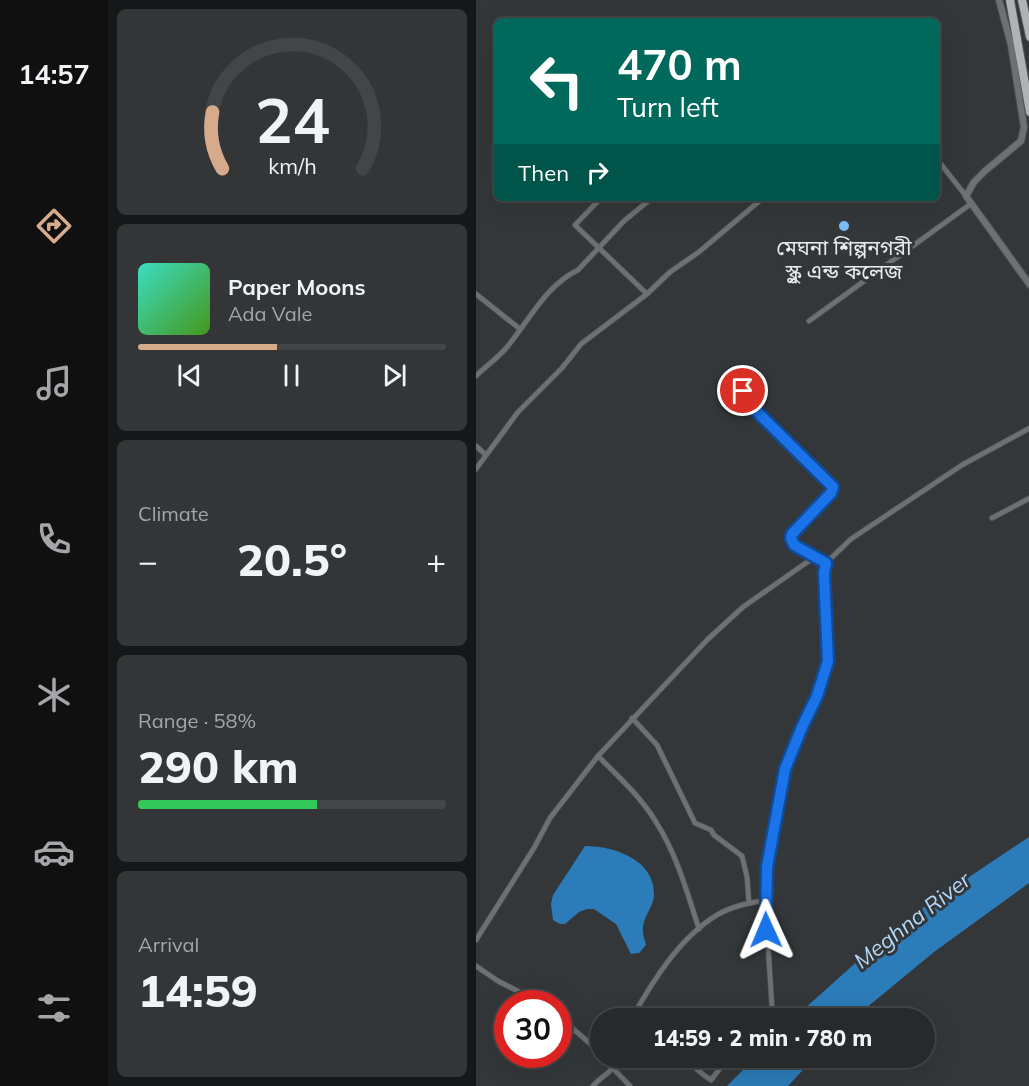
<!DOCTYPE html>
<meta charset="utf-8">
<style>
body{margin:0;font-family:Mulish,"Noto Sans Bengali",sans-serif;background:#333537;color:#f1f3f6;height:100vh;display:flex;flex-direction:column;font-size:22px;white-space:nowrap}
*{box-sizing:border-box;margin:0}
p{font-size:20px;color:#a4a6a9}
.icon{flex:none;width:33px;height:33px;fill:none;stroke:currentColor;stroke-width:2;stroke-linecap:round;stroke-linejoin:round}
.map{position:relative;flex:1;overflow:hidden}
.panel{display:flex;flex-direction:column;gap:9px;padding:9px;background:#151718;width:368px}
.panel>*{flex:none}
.hud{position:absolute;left:18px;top:18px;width:446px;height:183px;border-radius:9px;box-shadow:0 6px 24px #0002,0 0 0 2px #434547;background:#00695c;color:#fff;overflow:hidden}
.speed{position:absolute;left:18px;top:990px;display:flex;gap:12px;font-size:30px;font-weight:700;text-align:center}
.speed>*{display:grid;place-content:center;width:78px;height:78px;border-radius:50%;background:#27292b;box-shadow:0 6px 24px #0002,0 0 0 2px #434547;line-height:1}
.speed .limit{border:9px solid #d22;background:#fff;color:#111}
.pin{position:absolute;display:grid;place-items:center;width:51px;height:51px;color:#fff;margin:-26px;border:3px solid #fff;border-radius:50%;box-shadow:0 2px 6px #0007}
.me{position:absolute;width:66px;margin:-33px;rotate:359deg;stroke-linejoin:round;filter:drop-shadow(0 0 4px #0008)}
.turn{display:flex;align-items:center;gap:21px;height:126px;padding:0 24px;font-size:27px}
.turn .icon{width:78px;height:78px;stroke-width:2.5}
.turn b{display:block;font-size:42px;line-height:51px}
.then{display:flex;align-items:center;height:57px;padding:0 24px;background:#0003;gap:12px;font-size:22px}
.big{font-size:45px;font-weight:800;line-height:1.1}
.panel .card{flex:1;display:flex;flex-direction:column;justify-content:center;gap:9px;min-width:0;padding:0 21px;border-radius:9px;background:#333537}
.panel .dial{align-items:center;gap:0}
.dial svg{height:156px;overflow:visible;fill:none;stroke:#434547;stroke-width:7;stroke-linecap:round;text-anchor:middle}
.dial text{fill:#f1f3f6;stroke:none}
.song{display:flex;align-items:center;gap:18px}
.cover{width:72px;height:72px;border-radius:9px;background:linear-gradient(135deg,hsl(170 70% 55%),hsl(100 70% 35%))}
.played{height:6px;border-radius:3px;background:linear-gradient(90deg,#d6ab8b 45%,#434547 45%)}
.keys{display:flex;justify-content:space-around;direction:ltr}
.heat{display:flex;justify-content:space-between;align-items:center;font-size:33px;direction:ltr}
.charge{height:9px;border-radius:4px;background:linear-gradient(90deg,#34c759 58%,#434547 0)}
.trip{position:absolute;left:114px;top:1008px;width:345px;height:60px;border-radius:30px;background:#27292b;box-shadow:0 6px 24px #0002,0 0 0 2px #434547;font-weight:800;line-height:60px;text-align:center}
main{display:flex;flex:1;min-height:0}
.tab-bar{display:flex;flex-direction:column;width:108px;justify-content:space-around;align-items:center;background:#101011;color:#a4a6a9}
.tab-bar .icon{width:42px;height:42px}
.tab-bar .selected{color:#d6ab8b}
.tab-bar b{font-size:27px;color:#f1f3f6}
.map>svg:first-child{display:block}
.water{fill:#2c7cb9}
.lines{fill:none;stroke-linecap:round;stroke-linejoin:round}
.minor-casing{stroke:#515455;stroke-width:6}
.tertiary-casing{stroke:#515455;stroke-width:8}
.trunk-casing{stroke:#515455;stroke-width:10}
.minor{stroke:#6f7071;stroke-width:4.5}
.tertiary{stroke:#6f7071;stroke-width:6}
.trunk{stroke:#b0b3b6;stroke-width:8}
.route-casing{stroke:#114b97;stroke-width:15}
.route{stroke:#1a73e8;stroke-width:10}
.poi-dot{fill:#7abef8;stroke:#343739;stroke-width:2}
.labels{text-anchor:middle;stroke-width:6;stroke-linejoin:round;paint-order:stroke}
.poi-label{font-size:21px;fill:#e9eaeb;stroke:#343739}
.water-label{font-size:22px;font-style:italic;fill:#b3d8f9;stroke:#343739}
</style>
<main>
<nav class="tab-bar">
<b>14:57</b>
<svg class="icon selected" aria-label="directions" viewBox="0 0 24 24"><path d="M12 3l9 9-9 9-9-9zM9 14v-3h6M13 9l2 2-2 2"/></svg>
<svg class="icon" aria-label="music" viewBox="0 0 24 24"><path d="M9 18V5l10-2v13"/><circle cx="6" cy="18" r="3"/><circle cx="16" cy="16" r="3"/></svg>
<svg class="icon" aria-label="phone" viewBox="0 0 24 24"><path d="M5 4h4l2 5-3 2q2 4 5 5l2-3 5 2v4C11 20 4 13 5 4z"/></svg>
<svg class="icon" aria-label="climate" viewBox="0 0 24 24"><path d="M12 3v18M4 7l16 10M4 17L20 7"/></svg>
<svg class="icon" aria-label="car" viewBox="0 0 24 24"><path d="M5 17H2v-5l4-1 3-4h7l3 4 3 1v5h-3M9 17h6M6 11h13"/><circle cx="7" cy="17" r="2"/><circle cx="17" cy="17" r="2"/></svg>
<svg class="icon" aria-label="filters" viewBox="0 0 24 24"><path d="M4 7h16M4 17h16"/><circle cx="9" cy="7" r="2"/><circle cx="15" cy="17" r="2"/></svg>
</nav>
<section class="panel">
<div class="card dial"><svg viewBox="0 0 100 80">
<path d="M14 69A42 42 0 1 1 86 69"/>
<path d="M14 69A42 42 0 0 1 9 40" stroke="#d6ab8b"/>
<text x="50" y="56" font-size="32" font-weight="700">24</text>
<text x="50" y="72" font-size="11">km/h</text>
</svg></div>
<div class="card">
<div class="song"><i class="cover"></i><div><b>Paper Moons</b><p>Ada Vale</p></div></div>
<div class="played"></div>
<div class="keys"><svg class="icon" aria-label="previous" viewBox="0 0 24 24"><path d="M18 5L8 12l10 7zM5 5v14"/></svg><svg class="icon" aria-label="pause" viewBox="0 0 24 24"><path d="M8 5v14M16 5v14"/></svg><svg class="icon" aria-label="next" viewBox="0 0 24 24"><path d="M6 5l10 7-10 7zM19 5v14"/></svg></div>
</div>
<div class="card"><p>Climate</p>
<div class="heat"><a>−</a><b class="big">20.5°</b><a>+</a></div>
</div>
<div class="card"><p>Range · 58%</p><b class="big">290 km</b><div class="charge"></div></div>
<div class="card"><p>Arrival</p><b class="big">14:59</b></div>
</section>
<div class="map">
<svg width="554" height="1086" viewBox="0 0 554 1086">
<rect width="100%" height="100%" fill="#343739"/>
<g class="water">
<path d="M 553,837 L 553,883 L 458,952 L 378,1018 L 318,1018 L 423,924 Z"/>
<path d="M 109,846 C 138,846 180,860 178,896 C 177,907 168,916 167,927 C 166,933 169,940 170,945 L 163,953 L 155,954 L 140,924 L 118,909 L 111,909 L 103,912 L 89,924 L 84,924 L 77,920 L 75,904 L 77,895 Z"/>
<path d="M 279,1058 L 338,1058 L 312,1086 L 251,1086 Z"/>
</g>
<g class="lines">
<g class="minor-casing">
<g id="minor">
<path d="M 460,158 L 490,196"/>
<path d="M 125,198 L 99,225 L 171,294"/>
<path d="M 0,294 L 44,329"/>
<path d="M 333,321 L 496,203"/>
<path d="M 0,376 C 10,366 22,358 31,347 C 53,321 69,286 102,270 L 148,221 L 176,198"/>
<path d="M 281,381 L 267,391 L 269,400 L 357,487 L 355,493 L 316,534 L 316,543 L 342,558"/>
<path d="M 0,446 L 10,455"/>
<path d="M 0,469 L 42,412 L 86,368 L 105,344 L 171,294 L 194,272 L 223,252 L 287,198"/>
<path d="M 516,518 L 554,498"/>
<path d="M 156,718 L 181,745 L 219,823 L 235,830 L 238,835 L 266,856 L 271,877 L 273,903"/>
<path d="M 122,756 C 142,776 165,797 180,822 C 201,855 211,892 223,929"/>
<path d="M 0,940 L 58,848 L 74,818 L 122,756 L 231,640 L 267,607 L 337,558 L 342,558 L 350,563"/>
<path d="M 0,966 L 22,981 L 67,1004"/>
<path d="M 82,1016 L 124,1052"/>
<path d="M 156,1018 C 176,982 204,937 241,915 C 256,906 273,903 290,900"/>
<path d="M 290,1018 L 294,1013 L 296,1007 L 290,913 L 291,867 L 309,769 L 325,727 L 341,696 L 350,671 L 353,649 L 348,573 L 350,563 L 375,539 L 486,465 L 554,428"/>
<path d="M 130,1058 L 133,1064 L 154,1086"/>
<path d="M 207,1058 L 229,1076 L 235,1080 L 252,1058"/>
<path d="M 117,1086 C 128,1073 136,1075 141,1058"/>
</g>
</g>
<g class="tertiary-casing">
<path id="tertiary" d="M 523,0 L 535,45 L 548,127 L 545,141 L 509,171 L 498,182 L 490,196 L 554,285"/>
</g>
<g class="trunk-casing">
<g id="trunk">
<path d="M 534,0 L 554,112"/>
<path d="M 546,0 L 554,37"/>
</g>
</g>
<use href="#minor" class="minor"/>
<use href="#tertiary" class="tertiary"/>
<use href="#trunk" class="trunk"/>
</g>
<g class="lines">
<g class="route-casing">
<path id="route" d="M 267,391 L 269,400 L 357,487 L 355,493 L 316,534 L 315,538 L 318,545 L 350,563 L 348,573 L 352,661 L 341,696 L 326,727 L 309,769 L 291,867 L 290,930"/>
</g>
<use href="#route" class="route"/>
</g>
<circle class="poi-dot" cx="368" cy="226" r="6"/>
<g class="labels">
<g class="poi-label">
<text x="368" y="255">মেঘনা শিল্পনগরী<tspan x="368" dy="24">স্কুল এন্ড কলেজ</tspan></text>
</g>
<g class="water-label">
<text transform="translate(436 920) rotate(-38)" y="8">Meghna River</text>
</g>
</g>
</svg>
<div class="speed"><div class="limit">30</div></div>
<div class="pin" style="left:267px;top:391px;background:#d93025"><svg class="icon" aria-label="arrive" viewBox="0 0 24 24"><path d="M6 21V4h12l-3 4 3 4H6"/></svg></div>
<svg class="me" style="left:290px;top:930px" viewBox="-20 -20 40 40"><path d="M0-17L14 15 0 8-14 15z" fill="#1a73e8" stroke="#fff" stroke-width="4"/></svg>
<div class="trip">14:59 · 2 min · 780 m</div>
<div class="hud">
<div class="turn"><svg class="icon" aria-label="left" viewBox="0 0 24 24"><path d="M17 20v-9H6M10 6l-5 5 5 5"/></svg><div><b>470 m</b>Turn left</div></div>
<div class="then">Then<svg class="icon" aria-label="right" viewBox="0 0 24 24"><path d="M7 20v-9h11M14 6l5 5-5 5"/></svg></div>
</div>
</div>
</main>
